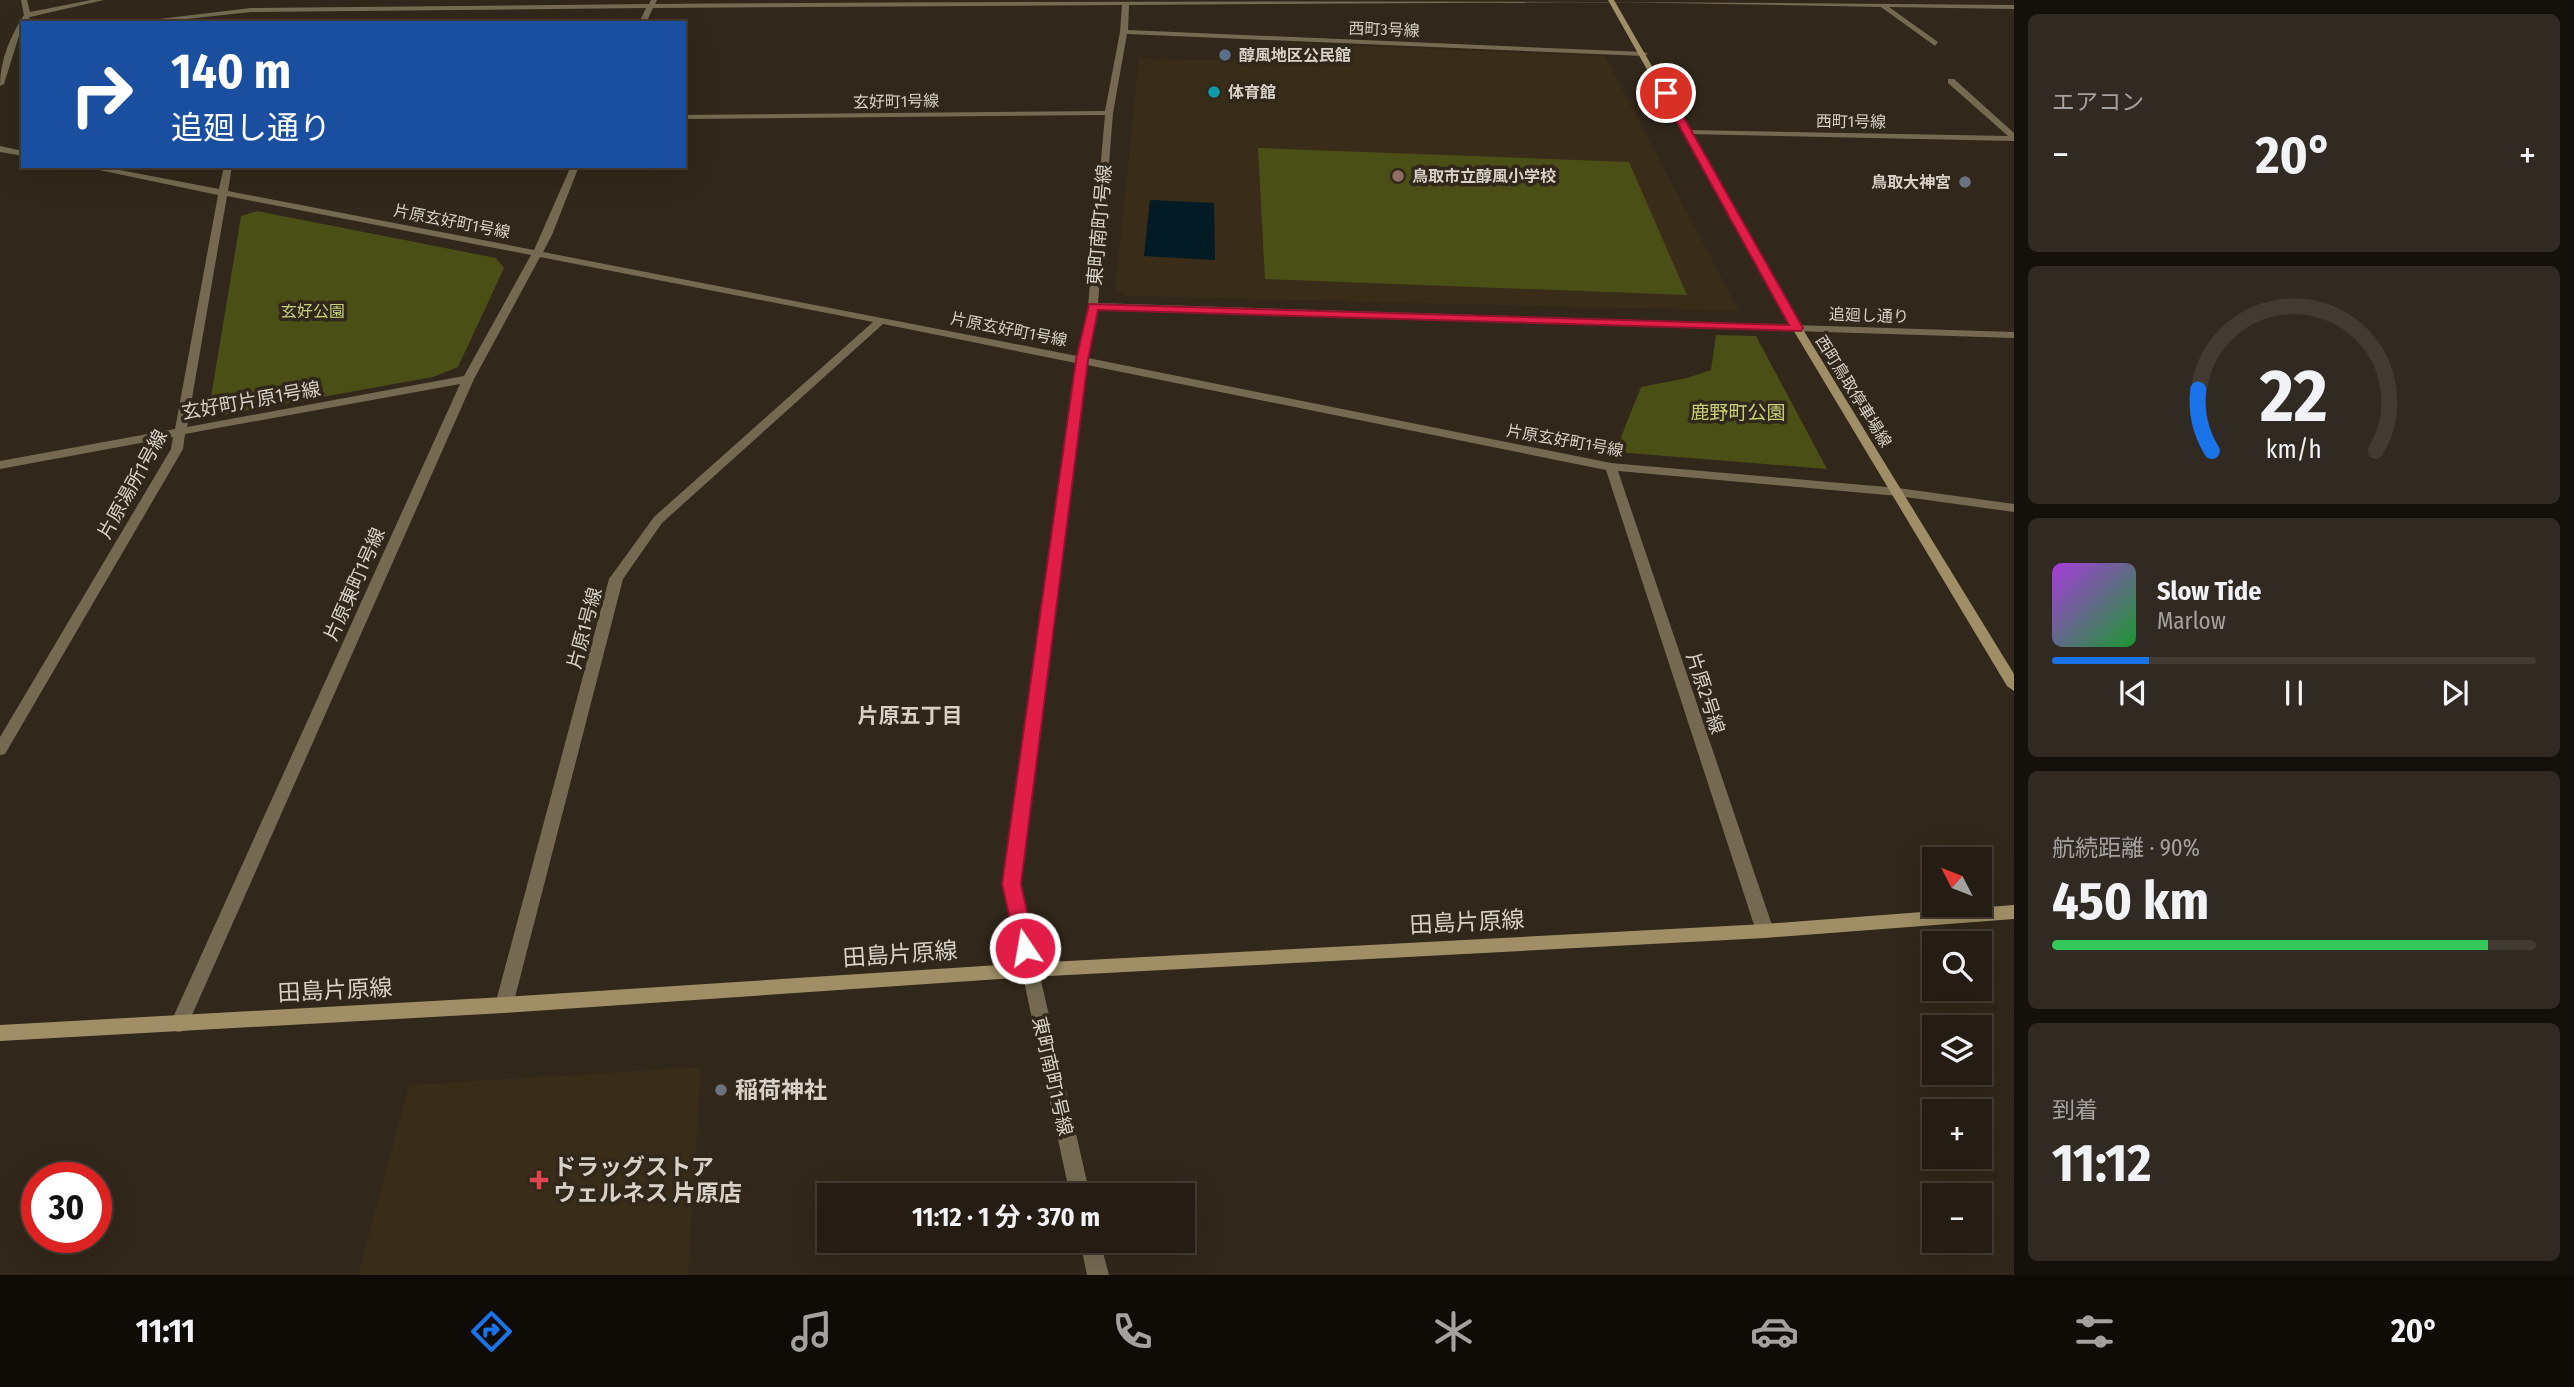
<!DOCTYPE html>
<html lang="ja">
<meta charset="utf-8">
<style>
body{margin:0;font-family:"Fira Sans Condensed","Noto Sans JP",sans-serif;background:#312a22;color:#f1f3f6;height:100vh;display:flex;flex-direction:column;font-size:26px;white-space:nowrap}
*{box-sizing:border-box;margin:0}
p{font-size:23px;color:#a3a2a0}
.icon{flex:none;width:38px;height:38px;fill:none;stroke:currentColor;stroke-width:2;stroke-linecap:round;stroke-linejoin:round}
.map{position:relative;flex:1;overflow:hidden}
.drawer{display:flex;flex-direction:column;gap:14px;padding:14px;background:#14100b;width:560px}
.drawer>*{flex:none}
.hud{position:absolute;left:21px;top:21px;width:665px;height:147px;border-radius:0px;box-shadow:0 7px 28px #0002,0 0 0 2px #423b34;background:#1a4fa0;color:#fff;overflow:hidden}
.needle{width:46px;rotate:312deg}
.controls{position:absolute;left:1922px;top:847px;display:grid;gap:14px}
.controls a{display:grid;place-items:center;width:70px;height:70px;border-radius:0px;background:#251d14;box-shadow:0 7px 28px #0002,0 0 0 2px #423b34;font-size:35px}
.speed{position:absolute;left:21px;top:1162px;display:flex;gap:14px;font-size:35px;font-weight:700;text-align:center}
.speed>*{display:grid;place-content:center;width:91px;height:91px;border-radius:50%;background:#251d14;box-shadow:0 7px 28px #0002,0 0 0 2px #423b34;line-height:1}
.speed .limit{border:10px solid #d22;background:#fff;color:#111}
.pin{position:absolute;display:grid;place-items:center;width:60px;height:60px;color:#fff;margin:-30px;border:4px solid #fff;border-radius:50%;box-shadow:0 2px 7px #0007}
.me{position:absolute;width:77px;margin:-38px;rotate:348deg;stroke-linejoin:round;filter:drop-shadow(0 0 5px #0008)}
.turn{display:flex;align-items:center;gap:24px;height:147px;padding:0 35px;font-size:32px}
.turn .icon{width:91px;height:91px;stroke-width:2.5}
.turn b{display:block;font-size:49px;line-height:60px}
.big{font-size:52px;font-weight:700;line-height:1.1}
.drawer .card{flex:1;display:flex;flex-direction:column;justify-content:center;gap:10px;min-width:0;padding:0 24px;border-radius:10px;background:#312a22}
.drawer .dial{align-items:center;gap:0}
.dial svg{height:182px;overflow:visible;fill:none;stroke:#423b34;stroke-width:7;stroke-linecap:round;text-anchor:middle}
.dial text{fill:#f1f3f6;stroke:none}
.song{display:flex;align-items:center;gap:21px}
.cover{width:84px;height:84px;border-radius:10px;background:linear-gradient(135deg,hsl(280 70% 55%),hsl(130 70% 35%))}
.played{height:7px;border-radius:4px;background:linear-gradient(90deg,#1a73e8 20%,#423b34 20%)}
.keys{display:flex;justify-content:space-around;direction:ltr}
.heat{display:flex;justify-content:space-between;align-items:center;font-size:38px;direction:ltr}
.charge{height:10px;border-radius:5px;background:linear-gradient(90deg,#34c759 90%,#423b34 0)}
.trip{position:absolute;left:817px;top:1183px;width:378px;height:70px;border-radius:0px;background:#251d14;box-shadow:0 7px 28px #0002,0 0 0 2px #423b34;font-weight:700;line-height:70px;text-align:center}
.menu{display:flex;height:112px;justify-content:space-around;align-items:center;background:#0f0c08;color:#a3a2a0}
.menu .icon{width:49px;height:49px}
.menu .on{color:#1a73e8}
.menu b{font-size:32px;color:#f1f3f6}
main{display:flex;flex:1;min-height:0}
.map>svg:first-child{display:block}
.built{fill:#392c18}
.green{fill:#4a4f16}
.water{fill:#021b24}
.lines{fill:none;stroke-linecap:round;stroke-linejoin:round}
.minor{fill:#756a51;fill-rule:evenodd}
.secondary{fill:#a08f66;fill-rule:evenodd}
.route{fill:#e11d48;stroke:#92132f;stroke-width:2}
.service-dot{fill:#5c6f8a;stroke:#31271a;stroke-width:2.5}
.culture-dot{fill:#0f9aa8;stroke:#31271a;stroke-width:2.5}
.education-dot{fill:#8d6e63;stroke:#31271a;stroke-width:2.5}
.worship-dot{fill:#6b7280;stroke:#31271a;stroke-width:2.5}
.health-dot{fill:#e0444e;stroke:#31271a;stroke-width:2.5}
.labels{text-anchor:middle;stroke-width:7;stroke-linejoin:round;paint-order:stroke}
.far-street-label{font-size:16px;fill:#d7d1c8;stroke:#31271a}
.far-poi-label{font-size:16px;font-weight:bold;fill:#d7d1c8;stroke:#31271a;text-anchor:start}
.far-park-label{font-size:16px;fill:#c8d376;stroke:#31271a}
.street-label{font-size:19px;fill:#d7d1c8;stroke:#31271a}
.park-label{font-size:19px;fill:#c8d376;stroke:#31271a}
.neighbourhood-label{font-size:21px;font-weight:bold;fill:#d7d1c8;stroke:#31271a}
.near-street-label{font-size:23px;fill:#d7d1c8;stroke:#31271a}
.near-poi-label{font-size:23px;font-weight:bold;fill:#d7d1c8;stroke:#31271a;text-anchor:start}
</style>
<main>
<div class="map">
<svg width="2014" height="1275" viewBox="0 0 2014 1275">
<rect width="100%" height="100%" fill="#31271a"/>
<g class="built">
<path d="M 1289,43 L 1605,56 L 1739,311 L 1128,296 L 1115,290 L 1139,58 L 1291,62 Z"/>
<path d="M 701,1067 L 688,1275 L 358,1275 L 409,1085 Z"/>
</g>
<g class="green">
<path d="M 1258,148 L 1629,162 L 1687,295 L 1265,279 Z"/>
<path d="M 257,211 L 496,258 L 504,268 L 458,367 L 433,377 L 222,415 L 209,409 L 241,216 Z"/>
<path d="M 1716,335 L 1756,336 L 1827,469 L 1615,452 L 1641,387 L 1687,378 L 1711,370 Z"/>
</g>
<path class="water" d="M 1150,200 L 1214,203 L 1215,260 L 1144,256 Z"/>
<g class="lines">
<g class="minor">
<path d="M 21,0 L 27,0 L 30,12 L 91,0 L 104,0 L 30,17 L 26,23 L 23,23 L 4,84 L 0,86 C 0,60 10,37 24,15 Z"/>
<path d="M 651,0 L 657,0 L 655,4 C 1109,1 1559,0 2014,5 L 2014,9 L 1889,7 L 1938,42 L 1935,46 L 1881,7 L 1612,2 L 1129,5 L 1128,30 L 1644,52 L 1648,54 L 1644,56 L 1127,34 L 1113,113 L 1098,303 L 2014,332 L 2014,338 L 1097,309 L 1088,358 L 1611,463 L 1898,488 L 2014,504 L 2014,512 L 1898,496 L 1618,471 L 1774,931 L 1771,936 L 1765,938 L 1759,936 L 1756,931 L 1606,470 L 1087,365 L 1019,884 L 1090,1195 L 1070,1195 L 1003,884 L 1076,363 L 883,324 L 662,523 L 623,579 L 513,1005 L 510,1010 L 504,1013 L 498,1010 L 495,1005 L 609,579 L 654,517 L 873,322 L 540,257 L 474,379 L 188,1024 L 186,1030 L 179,1032 L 172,1030 L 170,1024 L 460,384 L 185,434 L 183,449 L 5,754 L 0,755 L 0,737 L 171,449 L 173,437 L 0,469 L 0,461 L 175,429 L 218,195 L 80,166 L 99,166 L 219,189 L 224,166 L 232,166 L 228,191 L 534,250 L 571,166 L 579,166 L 552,235 L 543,252 L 1077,356 L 1088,306 L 1105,115 L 684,119 L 684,115 L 1105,111 L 1120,32 L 1122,5 L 653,8 L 646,23 L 639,23 L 646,8 L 251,12 L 150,23 L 125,23 L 251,8 L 649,4 ZM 227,196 L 531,255 L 464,376 L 187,427 Z"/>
<path d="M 1948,79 L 1954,79 L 2014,133 L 2014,141 L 1688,134 L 1684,132 L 1688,130 L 2008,136 L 1948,83 Z"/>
<path d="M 0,146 L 23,151 L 23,156 L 0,152 Z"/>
<path d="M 1080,1241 L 1100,1241 L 1109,1275 L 1087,1275 Z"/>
</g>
<g class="secondary">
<path d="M 1608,0 L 1614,0 L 1802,328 L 2014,674 L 2014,691 L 2007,686 L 1792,328 Z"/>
<path d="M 2014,905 L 2014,919 L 1765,938 L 1030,977 L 504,1013 L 0,1041 L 0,1025 L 504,997 L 1030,963 L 1765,924 Z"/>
</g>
</g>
<path class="route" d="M 1666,90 L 1670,93 L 1803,328 L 1801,331 L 1098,310 L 1088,360 L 1021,884 L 1035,948 L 1032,954 L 1025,956 L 1018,954 L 1002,884 L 1076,360 L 1089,304 L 1789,325 L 1661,93 Z"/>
<circle class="service-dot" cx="1225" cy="55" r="7"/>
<circle class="culture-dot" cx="1214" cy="92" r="7"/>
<circle class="education-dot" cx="1398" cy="176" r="7"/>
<g class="worship-dot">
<circle cx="1965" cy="182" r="7"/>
<circle cx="721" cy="1090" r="7"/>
</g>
<path class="health-dot" d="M535.5 1169.5h7v7h7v7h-7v7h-7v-7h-7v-7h7z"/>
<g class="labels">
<g class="far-street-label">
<text transform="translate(1384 29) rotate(2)" y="6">西町3号線</text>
<text transform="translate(896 101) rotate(-1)" y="6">玄好町1号線</text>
<text transform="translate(1851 121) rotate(1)" y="6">西町1号線</text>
<text transform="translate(452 221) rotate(11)" y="6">片原玄好町1号線</text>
<text transform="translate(1869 315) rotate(2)" y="6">追廻し通り</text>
<text transform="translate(1009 329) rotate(11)" y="6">片原玄好町1号線</text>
<text transform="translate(1854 391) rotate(58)" y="6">西町鳥取停車場線</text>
<text transform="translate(1565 440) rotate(10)" y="6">片原玄好町1号線</text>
</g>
<g class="far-poi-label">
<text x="1239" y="61">醇風地区公民館</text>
<text x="1228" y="98">体育館</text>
<text x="1412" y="182">鳥取市立醇風小学校</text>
<text x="1951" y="188" text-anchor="end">鳥取大神宮</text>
</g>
<g class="far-park-label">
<text x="313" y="317">玄好公園</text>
</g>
<g class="street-label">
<text transform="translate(1099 225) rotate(-85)" y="7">東町南町1号線</text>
<text transform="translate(251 400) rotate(-10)" y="7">玄好町片原1号線</text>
<text transform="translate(132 484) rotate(-61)" y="7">片原湯所1号線</text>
<text transform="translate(354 584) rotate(-66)" y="7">片原東町1号線</text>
<text transform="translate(584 628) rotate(-75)" y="7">片原1号線</text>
<text transform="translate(1706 693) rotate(72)" y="7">片原2号線</text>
<text transform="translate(1053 1076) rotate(77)" y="7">東町南町1号線</text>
</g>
<g class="park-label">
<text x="1738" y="419">鹿野町公園</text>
</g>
<g class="neighbourhood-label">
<text x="910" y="723">片原五丁目</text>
</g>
<g class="near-street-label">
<text transform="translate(1467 922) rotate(-3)" y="8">田島片原線</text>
<text transform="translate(900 954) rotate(-4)" y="8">田島片原線</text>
<text transform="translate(335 990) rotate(-3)" y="8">田島片原線</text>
</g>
<g class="near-poi-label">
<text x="735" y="1098">稲荷神社</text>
<text x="553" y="1175">ドラッグストア<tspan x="553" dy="26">ウェルネス 片原店</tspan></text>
</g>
</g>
</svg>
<div class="controls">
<a><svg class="needle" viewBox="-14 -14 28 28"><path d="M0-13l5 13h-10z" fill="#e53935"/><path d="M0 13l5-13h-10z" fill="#a3a2a0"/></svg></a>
<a><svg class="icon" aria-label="search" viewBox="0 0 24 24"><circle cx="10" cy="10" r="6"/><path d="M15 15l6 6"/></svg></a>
<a><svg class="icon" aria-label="layers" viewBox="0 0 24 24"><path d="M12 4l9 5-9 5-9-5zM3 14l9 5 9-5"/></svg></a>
<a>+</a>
<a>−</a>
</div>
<div class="speed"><div class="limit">30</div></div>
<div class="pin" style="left:1666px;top:93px;background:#d93025"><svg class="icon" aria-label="arrive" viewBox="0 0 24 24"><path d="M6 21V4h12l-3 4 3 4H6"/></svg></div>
<svg class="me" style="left:1025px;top:948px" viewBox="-20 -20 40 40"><circle r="17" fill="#e11d48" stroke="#fff" stroke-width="3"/><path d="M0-11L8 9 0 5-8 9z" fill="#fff"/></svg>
<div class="trip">11:12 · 1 分 · 370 m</div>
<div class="hud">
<div class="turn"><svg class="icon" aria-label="right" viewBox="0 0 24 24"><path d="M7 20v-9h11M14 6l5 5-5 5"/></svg><div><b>140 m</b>追廻し通り</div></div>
</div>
</div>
<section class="drawer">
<div class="card"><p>エアコン</p>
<div class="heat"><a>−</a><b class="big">20°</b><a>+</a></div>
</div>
<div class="card dial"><svg viewBox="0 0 100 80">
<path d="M14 69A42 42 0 1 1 86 69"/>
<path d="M14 69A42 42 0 0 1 8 42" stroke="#1a73e8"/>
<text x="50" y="56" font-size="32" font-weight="700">22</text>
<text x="50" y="72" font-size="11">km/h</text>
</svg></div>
<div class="card">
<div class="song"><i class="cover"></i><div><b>Slow Tide</b><p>Marlow</p></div></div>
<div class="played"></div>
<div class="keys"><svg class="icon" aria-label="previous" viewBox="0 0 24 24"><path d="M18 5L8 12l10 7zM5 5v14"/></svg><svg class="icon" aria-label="pause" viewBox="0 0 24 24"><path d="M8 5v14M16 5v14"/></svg><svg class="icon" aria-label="next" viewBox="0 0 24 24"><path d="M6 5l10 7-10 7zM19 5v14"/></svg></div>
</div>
<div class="card"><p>航続距離 · 90%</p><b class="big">450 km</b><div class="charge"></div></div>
<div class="card"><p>到着</p><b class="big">11:12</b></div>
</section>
</main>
<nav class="menu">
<b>11:11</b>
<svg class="icon on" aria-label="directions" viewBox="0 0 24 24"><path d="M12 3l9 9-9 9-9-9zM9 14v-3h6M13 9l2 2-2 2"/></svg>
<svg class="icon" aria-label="music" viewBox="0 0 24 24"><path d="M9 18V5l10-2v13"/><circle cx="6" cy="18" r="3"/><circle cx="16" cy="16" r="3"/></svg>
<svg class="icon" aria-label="phone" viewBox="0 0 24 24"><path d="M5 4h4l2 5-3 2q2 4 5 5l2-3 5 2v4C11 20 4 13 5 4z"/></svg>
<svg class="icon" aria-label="climate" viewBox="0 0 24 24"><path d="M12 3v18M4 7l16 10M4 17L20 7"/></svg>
<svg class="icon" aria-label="car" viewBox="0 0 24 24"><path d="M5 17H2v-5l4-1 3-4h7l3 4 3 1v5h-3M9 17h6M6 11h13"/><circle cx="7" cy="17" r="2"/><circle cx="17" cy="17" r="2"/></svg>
<svg class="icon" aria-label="filters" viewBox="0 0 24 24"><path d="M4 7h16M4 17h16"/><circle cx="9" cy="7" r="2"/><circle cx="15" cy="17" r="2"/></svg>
<b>20°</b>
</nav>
